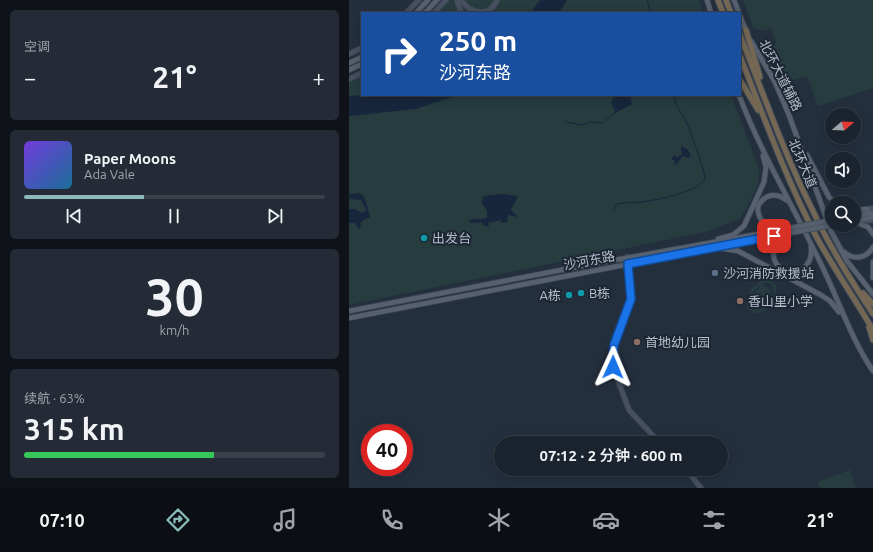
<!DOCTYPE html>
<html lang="zh">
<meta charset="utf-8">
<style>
body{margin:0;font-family:Ubuntu,"Noto Sans SC",sans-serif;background:#242b36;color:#f1f3f6;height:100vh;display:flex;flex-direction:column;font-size:15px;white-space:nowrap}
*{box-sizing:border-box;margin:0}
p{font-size:13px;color:#a0a4aa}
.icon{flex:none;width:22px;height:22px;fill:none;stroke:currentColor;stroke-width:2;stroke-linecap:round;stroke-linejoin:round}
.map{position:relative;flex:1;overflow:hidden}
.drawer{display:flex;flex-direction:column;gap:10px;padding:10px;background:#0f1319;width:349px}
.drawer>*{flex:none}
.banner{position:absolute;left:12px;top:12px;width:380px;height:84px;border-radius:0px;box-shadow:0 2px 10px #0003,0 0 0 1px #39404a;background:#1a4fa0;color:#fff;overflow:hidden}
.needle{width:26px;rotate:71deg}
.controls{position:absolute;left:476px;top:108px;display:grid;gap:8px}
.controls a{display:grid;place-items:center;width:36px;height:36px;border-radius:50%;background:#1b232e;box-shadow:0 2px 10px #0003,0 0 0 1px #39404a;font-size:20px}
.speed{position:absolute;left:12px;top:424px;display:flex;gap:8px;font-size:20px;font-weight:700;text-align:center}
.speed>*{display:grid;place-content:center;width:52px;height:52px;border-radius:50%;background:#1b232e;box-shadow:0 2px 10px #0003,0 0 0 1px #39404a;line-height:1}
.speed .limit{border:6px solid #d22;background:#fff;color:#111}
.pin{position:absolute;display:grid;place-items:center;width:34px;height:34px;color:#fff;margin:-17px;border-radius:8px;box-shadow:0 2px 6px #0006}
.me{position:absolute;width:44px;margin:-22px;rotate:1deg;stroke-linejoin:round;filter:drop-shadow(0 0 3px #0008)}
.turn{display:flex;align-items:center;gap:14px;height:84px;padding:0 12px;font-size:18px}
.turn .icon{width:52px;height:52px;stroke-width:2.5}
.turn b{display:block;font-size:28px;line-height:34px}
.big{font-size:30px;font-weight:600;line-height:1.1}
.drawer .tile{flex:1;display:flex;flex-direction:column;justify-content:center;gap:6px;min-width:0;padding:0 14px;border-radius:6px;background:#242b36}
.drawer .dial{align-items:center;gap:0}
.dial b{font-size:52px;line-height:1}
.song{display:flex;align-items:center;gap:12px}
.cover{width:48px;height:48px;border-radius:6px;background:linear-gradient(135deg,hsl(260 70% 55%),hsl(200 70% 35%))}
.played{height:4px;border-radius:2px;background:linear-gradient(90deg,#8bbbb9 40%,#39404a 40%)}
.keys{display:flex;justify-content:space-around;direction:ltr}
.heat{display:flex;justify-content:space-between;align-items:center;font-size:22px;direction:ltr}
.charge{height:6px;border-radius:3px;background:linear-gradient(90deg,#34c759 63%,#39404a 0)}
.trip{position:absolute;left:145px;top:436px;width:234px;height:40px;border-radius:20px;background:#1b232e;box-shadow:0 2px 10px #0003,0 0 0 1px #39404a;font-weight:600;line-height:40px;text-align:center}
.tab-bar{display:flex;height:64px;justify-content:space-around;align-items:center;background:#0b0e12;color:#a0a4aa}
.tab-bar .icon{width:28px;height:28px}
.tab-bar .selected{color:#8bbbb9}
.tab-bar b{font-size:18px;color:#f1f3f6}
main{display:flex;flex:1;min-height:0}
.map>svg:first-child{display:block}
.green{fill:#263c3f;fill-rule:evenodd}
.water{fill:#17263c}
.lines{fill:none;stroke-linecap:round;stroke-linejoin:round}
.stream{stroke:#17263c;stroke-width:1}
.secondary-casing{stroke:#414a57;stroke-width:6}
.primary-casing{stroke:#414a57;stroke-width:6}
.highway-casing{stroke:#434c59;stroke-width:7}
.secondary{stroke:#465061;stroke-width:4}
.primary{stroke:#56606e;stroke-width:4.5}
.highway{stroke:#746855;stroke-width:5}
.primary-bridge-casing{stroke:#414a57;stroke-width:6;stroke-linecap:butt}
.primary-bridge{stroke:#56606e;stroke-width:4.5}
.route-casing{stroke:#114b97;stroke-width:10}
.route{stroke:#1a73e8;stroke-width:7}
.culture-dot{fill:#0f9aa8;stroke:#1d2633;stroke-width:1.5}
.service-dot{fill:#5c6f8a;stroke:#1d2633;stroke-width:1.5}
.education-dot{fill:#8d6e63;stroke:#1d2633;stroke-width:1.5}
.labels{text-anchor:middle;stroke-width:4;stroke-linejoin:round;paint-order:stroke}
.street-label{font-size:13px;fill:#b4bcc9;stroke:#1d2633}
.poi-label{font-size:13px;fill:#b4bcc9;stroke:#1d2633;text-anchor:start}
</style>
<main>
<section class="drawer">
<div class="tile"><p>空调</p>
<div class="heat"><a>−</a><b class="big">21°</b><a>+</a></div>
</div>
<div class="tile">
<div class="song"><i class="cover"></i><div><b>Paper Moons</b><p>Ada Vale</p></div></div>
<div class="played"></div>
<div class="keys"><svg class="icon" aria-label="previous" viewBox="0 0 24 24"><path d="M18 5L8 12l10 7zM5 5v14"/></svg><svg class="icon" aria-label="pause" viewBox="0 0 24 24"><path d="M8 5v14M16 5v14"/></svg><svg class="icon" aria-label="next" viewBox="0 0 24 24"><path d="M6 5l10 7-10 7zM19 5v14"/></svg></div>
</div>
<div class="tile dial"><b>30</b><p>km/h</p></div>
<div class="tile"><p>续航 · 63%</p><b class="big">315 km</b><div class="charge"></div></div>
</section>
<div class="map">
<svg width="524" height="488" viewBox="0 0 524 488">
<rect width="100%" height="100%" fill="#242f3e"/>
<g class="green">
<path d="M 101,0 L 350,0 L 354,13 L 88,13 Z"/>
<path d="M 394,0 L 524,0 L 524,88 L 469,106 L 458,76 L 445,80 L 435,78 L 423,46 L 428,44 L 422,28 L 414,31 L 404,28 Z"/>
<path d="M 13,76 L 13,95 L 382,95 L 410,169 L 409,184 L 398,208 L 390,219 L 361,231 L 0,305 L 0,82 Z"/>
<path d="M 419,279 L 427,285 C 431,298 410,324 398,308 C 394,297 407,279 419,279 ZM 417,282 L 423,284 L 425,293 L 413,309 L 404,310 L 399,305 C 399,297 409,284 417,282 Z"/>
<path d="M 413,284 L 423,292 L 412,308 L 401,300 Z"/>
<path d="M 501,470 L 507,488 L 471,488 L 468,482 Z"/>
</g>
<g class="water">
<path d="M 191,0 L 218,0 L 210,13 L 181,13 Z"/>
<path d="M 13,95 L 109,95 L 67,109 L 0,116 L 0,96 Z"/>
<path d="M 266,95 L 281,95 L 283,104 C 282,105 266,113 264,114 L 266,110 L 262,103 Z"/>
<path d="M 332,146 L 338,149 L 342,155 L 340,158 L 334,156 L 326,166 L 326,161 L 323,159 L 325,155 L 328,158 L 333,154 Z"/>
<path d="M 10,193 L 15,196 L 21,216 L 21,218 L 16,219 L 11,223 L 12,227 L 10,229 L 6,223 L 0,223 L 0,209 L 6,209 L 12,213 L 16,212 L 17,209 L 12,200 L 1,199 L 0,194 Z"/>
<path d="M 155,194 L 169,196 L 162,210 L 169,217 L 159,215 L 158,222 L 152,223 L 152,220 L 139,223 L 140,227 L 134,225 L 132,222 L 121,223 L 120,221 C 126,217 133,221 138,217 L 138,211 L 133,203 L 134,196 Z"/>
</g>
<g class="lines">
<g class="stream">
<path d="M 298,0 L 302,13"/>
<path d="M 217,122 L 233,125 L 242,122 L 254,123 L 264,114"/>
<path d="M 265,211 L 268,204 C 276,202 285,203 293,202 C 308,200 348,192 356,179 C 356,171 340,126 335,117 C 330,110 325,105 326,95"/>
</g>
<g class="secondary-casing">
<g id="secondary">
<path d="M 108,0 L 112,13"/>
<path d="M 112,0 C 122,14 140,18 148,0"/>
<path d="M 57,13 L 70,0"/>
<path d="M 85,13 L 97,0"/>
<path d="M 0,54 L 13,48"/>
<path d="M 0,79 L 13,73"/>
<path d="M 505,215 L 524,208"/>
<path d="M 509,222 L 524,220"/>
<path d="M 278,257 L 282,299 L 265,345 L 264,367 L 280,410 L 311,443"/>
<path d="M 337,469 L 352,488"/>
</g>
</g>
<g class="primary-casing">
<g id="primary">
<path d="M 358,0 L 362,13"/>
<path d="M 385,0 L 390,13"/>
<path d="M 67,13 L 79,0"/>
<path d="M 76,13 L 88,0"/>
<path d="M 391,16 L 398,33"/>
<path d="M 402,41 L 426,82 L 440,115 L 482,231 L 498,261 L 524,294"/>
<path d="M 0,63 L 13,57"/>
<path d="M 0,70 L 13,64"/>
<path d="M 390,95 C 412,153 444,206 471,262 C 489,298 501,337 524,371"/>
<path d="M 458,155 L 480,197 L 486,203"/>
<path d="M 505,210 L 519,209"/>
<path d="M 505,216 L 524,213"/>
<path d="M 507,221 L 524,217"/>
<path d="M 505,222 L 519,227 L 524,234"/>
<path d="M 430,229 C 417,228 408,220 409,206 C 416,194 427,192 437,200"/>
<path d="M 438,235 C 422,243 419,262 436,271 C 453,276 464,263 462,247"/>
<path d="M 369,239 L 384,235 L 395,226 L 415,182 L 417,167 L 414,156"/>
<path d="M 370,248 L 389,251 L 472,295 L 481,301 L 490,312"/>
<path d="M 495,252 C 505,261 518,258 524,247"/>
<path d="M 524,262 L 524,278"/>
<path d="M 0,311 L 228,267 L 393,237"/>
<path d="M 0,318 L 441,233"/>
</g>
</g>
<g class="highway-casing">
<g id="highway">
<path d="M 369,0 L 374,13"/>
<path d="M 377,0 L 382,13"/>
<path d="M 397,30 L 411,77"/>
<path d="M 391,35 C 414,93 435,153 463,209 C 480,246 502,280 524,314"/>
<path d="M 391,56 C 415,117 437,179 467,236 C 485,269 506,299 524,330"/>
<path d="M 391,80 L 409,110"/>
<path d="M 514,293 L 524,304"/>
<path d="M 520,327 L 524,340"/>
</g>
</g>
<use href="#secondary" class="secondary"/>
<use href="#primary" class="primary"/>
<use href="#highway" class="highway"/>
<g class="primary-bridge-casing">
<g id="primary-bridge">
<path d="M 441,233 L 484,225"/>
<path d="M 393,237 L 483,220"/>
</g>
</g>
<use href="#primary-bridge" class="primary-bridge"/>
</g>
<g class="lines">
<g class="route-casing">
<path id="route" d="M 264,367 L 265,345 L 282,299 L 279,264 L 425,236"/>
</g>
<use href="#route" class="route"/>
</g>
<g class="culture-dot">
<circle cx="75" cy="238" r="4"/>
<circle cx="232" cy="293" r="4"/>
<circle cx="220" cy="295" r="4"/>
</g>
<circle class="service-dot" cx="366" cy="273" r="4"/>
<g class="education-dot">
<circle cx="391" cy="301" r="4"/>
<circle cx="288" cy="342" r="4"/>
</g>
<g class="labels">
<g class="street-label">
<text transform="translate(432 75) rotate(63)" y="5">北环大道辅路</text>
<text transform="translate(454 163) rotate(67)" y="5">北环大道</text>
<text transform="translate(240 260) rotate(-11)" y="5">沙河东路</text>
</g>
<g class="poi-label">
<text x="83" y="243">出发台</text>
<text x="374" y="278">沙河消防救援站</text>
<text x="240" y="298">B栋</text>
<text x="212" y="300" text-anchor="end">A栋</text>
<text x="399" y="306">香山里小学</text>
<text x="296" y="347">首地幼儿园</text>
</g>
</g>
</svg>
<div class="controls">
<a><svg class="needle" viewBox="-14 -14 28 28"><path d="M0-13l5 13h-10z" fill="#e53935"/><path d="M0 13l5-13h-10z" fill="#a0a4aa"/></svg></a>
<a><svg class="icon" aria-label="sound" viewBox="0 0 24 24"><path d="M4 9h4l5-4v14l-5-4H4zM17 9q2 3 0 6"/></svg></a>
<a><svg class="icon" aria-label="search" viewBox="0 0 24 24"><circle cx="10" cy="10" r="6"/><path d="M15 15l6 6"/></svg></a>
</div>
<div class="speed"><div class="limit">40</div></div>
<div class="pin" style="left:425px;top:236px;background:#d93025"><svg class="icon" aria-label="arrive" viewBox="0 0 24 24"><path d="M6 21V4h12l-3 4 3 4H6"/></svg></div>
<svg class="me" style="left:264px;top:367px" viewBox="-20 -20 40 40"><path d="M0-17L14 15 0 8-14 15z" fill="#1a73e8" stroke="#fff" stroke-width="4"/></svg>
<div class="trip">07:12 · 2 分钟 · 600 m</div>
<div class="banner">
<div class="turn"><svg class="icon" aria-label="right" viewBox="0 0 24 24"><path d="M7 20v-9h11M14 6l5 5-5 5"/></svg><div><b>250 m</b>沙河东路</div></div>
</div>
</div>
</main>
<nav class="tab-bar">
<b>07:10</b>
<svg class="icon selected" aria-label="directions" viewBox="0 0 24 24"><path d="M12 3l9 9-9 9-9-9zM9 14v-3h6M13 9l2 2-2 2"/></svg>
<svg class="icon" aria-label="music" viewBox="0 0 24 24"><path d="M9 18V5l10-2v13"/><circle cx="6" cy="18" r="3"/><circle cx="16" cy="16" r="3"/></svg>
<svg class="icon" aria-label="phone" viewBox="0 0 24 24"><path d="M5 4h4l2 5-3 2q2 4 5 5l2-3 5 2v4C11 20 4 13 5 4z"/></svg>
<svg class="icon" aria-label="climate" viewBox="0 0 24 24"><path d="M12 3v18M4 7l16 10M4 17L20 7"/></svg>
<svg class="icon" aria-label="car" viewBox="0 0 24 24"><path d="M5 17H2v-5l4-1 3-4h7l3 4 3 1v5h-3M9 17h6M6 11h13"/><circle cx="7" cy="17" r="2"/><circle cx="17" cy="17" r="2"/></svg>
<svg class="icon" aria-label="filters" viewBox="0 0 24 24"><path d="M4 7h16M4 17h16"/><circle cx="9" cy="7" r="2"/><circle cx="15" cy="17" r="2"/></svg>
<b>21°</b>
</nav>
